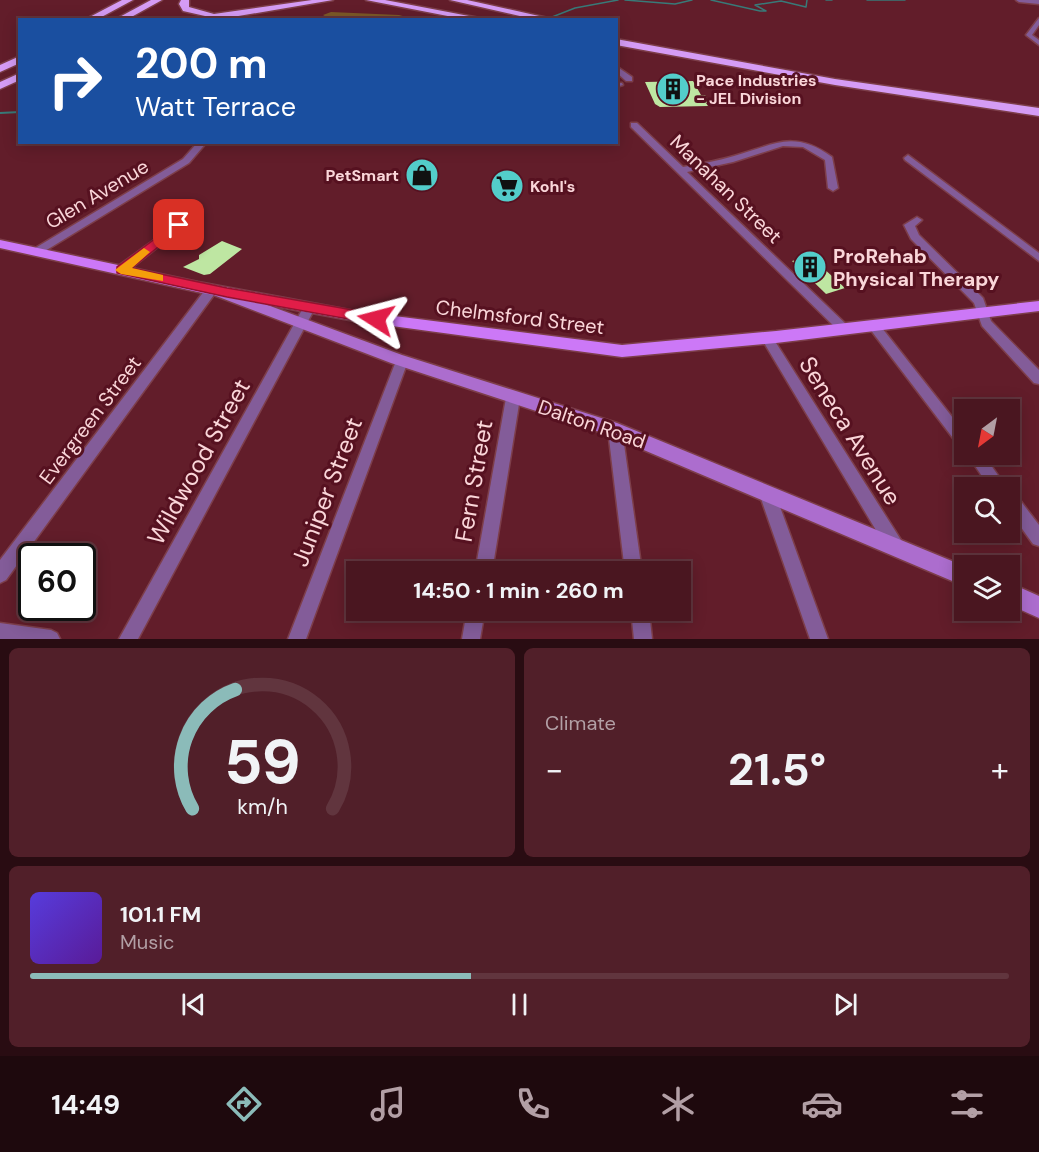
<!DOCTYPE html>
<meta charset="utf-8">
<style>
body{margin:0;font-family:"DM Sans",sans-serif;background:#511f29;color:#f1f3f6;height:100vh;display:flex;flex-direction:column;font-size:22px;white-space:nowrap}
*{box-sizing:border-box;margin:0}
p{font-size:20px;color:#b29fa5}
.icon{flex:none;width:33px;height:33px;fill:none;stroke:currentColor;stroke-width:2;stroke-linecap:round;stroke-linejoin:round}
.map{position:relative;height:639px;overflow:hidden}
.details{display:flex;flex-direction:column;gap:9px;padding:9px;background:#290c12;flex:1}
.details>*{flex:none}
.top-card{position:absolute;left:18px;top:18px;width:600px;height:126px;border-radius:0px;box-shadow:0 3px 15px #0003,0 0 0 2px #61353e;background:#1a4fa0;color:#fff;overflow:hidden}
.needle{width:39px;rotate:212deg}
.controls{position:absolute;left:954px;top:399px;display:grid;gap:12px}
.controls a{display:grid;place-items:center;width:66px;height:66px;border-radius:0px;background:#4a1620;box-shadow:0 3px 15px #0003,0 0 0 2px #61353e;font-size:30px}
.speed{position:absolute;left:18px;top:543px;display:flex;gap:12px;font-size:30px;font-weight:700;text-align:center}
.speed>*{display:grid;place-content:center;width:78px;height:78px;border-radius:50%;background:#4a1620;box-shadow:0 3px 15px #0003,0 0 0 2px #61353e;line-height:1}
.speed .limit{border:3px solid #111;border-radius:9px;background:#fff;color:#111}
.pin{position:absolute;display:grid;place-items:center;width:51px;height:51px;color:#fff;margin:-26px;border-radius:12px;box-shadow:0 3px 9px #0006}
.me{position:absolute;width:66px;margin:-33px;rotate:279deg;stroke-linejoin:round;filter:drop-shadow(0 0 4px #0008)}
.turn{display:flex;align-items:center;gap:21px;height:126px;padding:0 18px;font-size:27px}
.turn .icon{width:78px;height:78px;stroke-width:2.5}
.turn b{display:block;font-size:42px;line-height:51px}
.big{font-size:45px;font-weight:700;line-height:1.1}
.details .widget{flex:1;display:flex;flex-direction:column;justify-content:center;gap:9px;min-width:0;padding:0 21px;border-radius:9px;background:#511f29}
.details .dial{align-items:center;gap:0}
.dial svg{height:156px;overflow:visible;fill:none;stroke:#61353e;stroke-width:7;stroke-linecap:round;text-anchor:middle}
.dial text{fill:#f1f3f6;stroke:none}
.song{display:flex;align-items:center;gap:18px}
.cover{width:72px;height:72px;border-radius:9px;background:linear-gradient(135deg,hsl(250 70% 55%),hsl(270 70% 35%))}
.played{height:6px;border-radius:3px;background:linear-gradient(90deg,#8bbbb9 45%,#61353e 45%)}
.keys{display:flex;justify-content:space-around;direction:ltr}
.heat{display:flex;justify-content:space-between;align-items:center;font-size:33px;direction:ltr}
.details .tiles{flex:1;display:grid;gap:9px;grid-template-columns:1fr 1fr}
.widget:last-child{grid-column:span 2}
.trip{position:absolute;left:346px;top:561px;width:345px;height:60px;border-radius:0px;background:#4a1620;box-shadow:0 3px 15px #0003,0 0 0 2px #61353e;font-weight:700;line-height:60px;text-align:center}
.tabs{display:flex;height:96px;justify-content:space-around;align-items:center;background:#1e090d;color:#b29fa5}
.tabs .icon{width:42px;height:42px}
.tabs .on{color:#8bbbb9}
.tabs b{font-size:27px;color:#f1f3f6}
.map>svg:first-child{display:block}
.green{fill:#7c5927}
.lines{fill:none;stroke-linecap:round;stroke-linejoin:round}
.stream-far1{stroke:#387a78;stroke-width:1.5}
.stream{stroke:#387a78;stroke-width:2}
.building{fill:#bee6a2}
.street-casing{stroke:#7d3e4a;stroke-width:3}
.secondary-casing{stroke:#7d3e4a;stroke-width:3}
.primary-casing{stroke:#7d3e4a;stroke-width:3}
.highway-casing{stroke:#7d3e4a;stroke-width:3}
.street{fill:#835c99;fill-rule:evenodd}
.secondary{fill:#ac6dce;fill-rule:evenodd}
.primary{fill:#cc78f7;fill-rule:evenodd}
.highway{fill:#d59cf5;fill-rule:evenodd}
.route{fill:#e11d48;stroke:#92132f;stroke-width:1.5}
.slow{fill:#f59e0b}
.labels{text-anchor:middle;stroke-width:6;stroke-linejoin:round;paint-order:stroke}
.far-poi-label{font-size:16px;font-weight:bold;fill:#fad6d9;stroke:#561120;text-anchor:start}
.street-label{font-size:20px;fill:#fad6d9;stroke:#561120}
.poi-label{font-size:20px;font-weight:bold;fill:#fad6d9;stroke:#561120;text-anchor:start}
.near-street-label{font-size:24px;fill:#fad6d9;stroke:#561120}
</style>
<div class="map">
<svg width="1039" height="639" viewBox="0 0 1039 639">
<rect width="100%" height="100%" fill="#621d2a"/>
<path class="green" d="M 331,12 L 399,15 L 410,18 L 331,20 L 323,15 Z"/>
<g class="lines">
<g class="stream-far1">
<path d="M 625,0 L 675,4 L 692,0"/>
<path d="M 711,0 L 760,11 L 766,11 L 755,5 L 781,1 L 806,7 L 807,0"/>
<path d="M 826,0 L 832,0"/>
<path d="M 867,0 L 905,0"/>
<path d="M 547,19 L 575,8 L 618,0"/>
</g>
<path class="stream" d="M 0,113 L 20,112"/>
</g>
<g class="building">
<path d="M 693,81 L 701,95 L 705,95 L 710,103 L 706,103 L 708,106 L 660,107 L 655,104 L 645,82 Z"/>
<path d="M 222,241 L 242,249 L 210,274 L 204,275 L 183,267 L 199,259 L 199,255 Z"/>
<path d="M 810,256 L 845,288 L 826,294 L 792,261 Z"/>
</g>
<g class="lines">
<g class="street-casing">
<g id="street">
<path d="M 1016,0 L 1039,0 L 1039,4 L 1019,2 Z"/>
<path d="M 1039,18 L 1039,25 L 1032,35 L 1039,40 L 1039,45 L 1026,35 Z"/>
<path d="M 616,66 L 632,77 L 632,81 L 626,81 L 616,72 Z"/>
<path d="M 616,83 L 622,83 L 623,85 L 616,87 Z"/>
<path d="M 631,123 L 637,123 L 683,167 C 700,164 717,161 734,156 C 774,145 793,129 832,157 L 838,188 L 833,191 L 828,188 L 825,160 L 803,147 L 783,146 L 733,162 L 687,172 L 849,327 L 851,330 L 849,333 L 841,333 L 631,127 Z"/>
<path d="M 198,142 L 207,142 L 189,163 L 40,254 L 32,254 L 31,252 L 32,250 L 183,159 Z"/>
<path d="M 908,155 L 1039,253 L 1039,261 L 905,160 L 904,158 Z"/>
<path d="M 917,217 L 922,220 L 915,226 L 919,235 L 983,298 L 991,321 L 1039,370 L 1039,384 L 1034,383 L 982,326 L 974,303 L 911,239 L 904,225 Z"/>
<path d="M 179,222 L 183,223 L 183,227 L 125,273 L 117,273 L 115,270 L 117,267 Z"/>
<path d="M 212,285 L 218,289 L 216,292 L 6,580 L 0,583 L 0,560 L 208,286 Z"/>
<path d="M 309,304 L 315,308 L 138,639 L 119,639 L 303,308 Z"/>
<path d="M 874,322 L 878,323 L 964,432 L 964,448 L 959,446 L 870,329 L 868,326 L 870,323 Z"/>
<path d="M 767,333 L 771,335 L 901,540 L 903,546 L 901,552 L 895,554 L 889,552 L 763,341 L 761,338 L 763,335 Z"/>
<path d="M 402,356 L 407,358 L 408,361 L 306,639 L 288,639 L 396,361 L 397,358 Z"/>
<path d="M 513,392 L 518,394 L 520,398 L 492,572 L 475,572 L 506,398 L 508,394 Z"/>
<path d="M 615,424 L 620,426 L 622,430 L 642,572 L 625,572 L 608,430 L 610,426 Z"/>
<path d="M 967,454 L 983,454 L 1007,488 L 990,488 Z"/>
<path d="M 767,486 L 772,488 L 775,493 L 828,639 L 810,639 L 759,493 L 762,488 Z"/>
<path d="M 1010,493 L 1016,495 L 1039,525 L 1039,546 L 1033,544 L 1010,512 Z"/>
<path d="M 467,610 L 485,610 L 480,639 L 462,639 Z"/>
<path d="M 631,610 L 649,610 L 652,639 L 634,639 Z"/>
<path d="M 0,623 L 51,630 L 57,633 L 60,639 L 0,639 Z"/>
</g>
</g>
<g class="secondary-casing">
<g id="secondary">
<path d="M 216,286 L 402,355 L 617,423 L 964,566 L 964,586 L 606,434 L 391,363 L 211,294 L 209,291 L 211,288 Z"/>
<path d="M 1010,583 L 1039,596 L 1039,618 L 1010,605 Z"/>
</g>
</g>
<g class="primary-casing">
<path id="primary" d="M 0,240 L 198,282 L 355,311 L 622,345 L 776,331 L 1039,301 L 1039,311 L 776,343 L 622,357 L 355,321 L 198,292 L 0,248 Z"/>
</g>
<g class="highway-casing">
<g id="highway">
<path d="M 122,0 L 133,0 L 96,20 L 84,20 Z"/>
<path d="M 151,0 L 162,0 L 126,20 L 114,20 Z"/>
<path d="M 181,0 L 189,0 L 189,7 L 214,14 L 312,0 L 333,0 L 215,20 L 190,20 L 205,16 L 183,11 L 179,4 Z"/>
<path d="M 366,0 L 385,0 L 490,20 L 468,20 Z"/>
<path d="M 450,0 L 467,0 L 557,20 L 537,20 Z"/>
<path d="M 616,39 L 835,79 L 1039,108 L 1039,116 L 835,85 L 616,45 Z"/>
<path d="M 20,56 L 20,63 L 0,72 L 0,65 Z"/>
<path d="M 20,73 L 20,80 L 0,89 L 0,82 Z"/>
</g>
</g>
<use href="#street" class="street"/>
<use href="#secondary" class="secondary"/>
<use href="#primary" class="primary"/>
<use href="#highway" class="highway"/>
</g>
<path class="route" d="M 179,221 L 183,222 L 183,227 L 132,268 L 227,288 L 376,314 L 383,319 L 376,324 L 227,297 L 117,273 L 117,267 Z"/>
<path class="slow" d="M 144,248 L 150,252 L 132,268 L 163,275 L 163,281 L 121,274 L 115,270 Z"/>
<defs>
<g id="building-disc" transform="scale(1.725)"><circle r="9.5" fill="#53cdca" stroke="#561120"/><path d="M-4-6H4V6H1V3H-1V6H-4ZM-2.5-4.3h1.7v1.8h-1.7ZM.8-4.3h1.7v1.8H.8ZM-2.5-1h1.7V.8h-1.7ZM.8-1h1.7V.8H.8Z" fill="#111"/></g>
<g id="shop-disc" transform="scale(1.725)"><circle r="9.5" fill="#53cdca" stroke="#561120"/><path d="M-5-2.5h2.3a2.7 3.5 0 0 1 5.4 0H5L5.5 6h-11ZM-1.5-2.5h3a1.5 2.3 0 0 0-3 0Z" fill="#111"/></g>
<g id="supermarket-disc" transform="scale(1.725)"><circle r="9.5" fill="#53cdca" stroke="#561120"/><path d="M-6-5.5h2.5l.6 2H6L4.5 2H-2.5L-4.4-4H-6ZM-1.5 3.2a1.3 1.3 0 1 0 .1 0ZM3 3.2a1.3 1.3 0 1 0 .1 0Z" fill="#111"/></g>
</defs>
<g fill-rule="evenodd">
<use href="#building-disc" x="673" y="89"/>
<use href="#shop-disc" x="422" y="175"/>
<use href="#supermarket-disc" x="507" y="186"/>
<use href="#building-disc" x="810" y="267"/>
</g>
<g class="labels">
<g class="far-poi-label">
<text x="696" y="86">Pace Industries<tspan x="696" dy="18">- JEL Division</tspan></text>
<text x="399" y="181" text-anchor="end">PetSmart</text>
<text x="530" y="192">Kohl's</text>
</g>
<g class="street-label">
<text transform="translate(726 189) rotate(44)" y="7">Manahan Street</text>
<text transform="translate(97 194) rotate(-31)" y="7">Glen Avenue</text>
<text transform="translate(520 317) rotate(7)" y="7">Chelmsford Street</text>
<text transform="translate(90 420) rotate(-53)" y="7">Evergreen Street</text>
<text transform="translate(592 424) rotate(19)" y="7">Dalton Road</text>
</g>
<g class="poi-label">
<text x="833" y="263">ProRehab<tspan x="833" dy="23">Physical Therapy</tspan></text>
</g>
<g class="near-street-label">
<text transform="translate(850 431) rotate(58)" y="8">Seneca Avenue</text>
<text transform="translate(199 462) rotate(-61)" y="8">Wildwood Street</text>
<text transform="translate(474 481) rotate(-80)" y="8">Fern Street</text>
<text transform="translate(327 492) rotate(-69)" y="8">Juniper Street</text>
</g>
</g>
</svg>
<div class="controls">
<a><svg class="needle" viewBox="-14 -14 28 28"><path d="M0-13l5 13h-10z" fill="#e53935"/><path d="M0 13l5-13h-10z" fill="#b29fa5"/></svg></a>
<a><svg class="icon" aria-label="search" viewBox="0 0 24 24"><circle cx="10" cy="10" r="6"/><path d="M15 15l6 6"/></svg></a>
<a><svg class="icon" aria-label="layers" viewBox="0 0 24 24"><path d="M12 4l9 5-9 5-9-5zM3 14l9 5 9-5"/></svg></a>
</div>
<div class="speed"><div class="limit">60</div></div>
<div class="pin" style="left:179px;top:225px;background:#d93025"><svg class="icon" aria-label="arrive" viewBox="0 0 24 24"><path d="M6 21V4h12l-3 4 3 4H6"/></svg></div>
<svg class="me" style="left:376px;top:319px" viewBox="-20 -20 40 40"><path d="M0-17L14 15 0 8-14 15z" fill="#e11d48" stroke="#fff" stroke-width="4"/></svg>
<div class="trip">14:50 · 1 min · 260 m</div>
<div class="top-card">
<div class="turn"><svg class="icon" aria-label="right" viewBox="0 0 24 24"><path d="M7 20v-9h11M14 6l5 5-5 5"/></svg><div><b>200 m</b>Watt Terrace</div></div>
</div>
</div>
<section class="details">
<div class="tiles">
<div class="widget dial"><svg viewBox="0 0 100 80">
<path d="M14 69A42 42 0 1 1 86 69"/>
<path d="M14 69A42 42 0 0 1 36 8" stroke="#8bbbb9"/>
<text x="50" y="56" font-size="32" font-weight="700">59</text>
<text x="50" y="72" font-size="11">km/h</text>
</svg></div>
<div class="widget"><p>Climate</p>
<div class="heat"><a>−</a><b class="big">21.5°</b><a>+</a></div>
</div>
<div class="widget">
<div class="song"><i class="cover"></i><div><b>101.1 FM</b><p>Music</p></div></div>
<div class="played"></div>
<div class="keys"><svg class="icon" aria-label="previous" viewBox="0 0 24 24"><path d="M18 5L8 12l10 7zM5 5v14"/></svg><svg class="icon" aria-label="pause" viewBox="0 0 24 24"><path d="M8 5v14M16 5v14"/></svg><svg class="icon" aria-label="next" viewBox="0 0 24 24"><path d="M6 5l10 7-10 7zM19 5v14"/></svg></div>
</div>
</div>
</section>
<nav class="tabs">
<b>14:49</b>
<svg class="icon on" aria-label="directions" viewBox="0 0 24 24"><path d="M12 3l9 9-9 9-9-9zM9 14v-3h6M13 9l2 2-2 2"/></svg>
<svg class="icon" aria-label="music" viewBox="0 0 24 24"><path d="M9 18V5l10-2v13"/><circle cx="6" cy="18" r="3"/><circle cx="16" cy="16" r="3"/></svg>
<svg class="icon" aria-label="phone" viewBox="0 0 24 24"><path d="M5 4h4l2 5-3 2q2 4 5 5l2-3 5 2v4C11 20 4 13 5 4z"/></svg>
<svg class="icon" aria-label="climate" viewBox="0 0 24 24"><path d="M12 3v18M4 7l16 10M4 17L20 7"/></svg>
<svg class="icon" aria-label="car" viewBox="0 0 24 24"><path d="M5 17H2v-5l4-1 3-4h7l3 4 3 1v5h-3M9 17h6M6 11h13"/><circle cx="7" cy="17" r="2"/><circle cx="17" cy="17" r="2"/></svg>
<svg class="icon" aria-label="filters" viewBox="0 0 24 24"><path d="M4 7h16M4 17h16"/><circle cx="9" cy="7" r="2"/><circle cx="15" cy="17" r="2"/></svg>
</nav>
